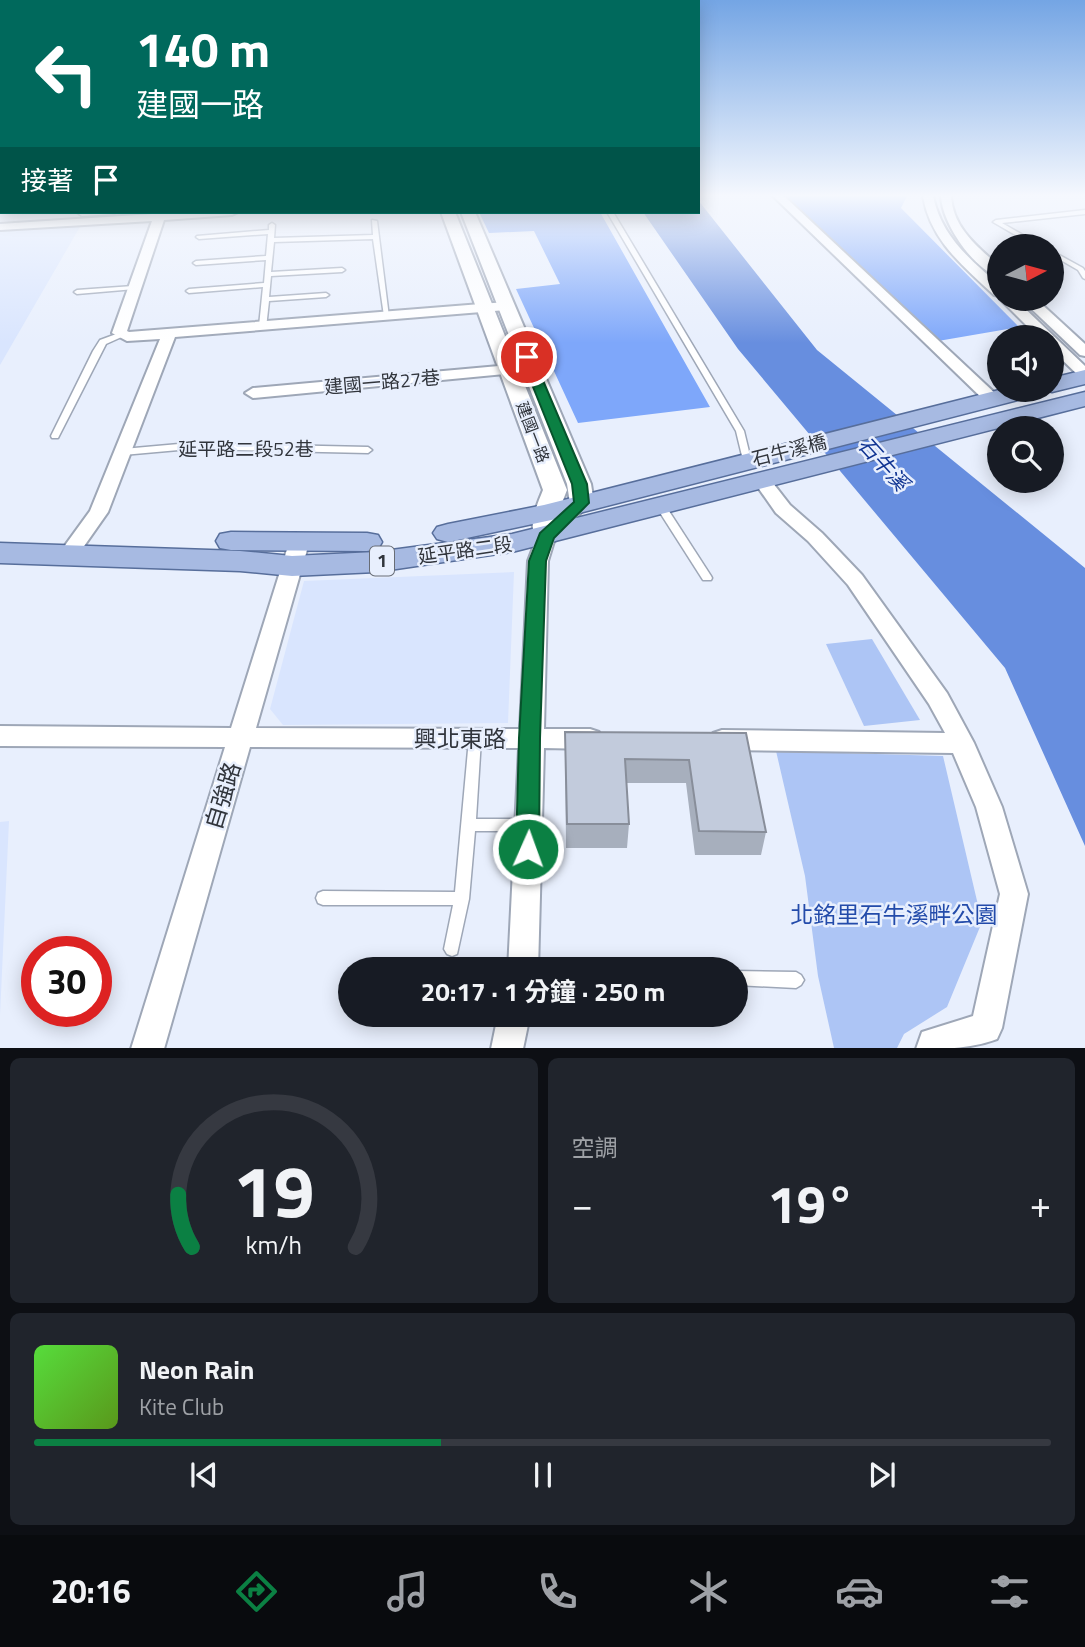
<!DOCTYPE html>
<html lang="zh-TW">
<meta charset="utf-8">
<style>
body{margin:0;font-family:"Titillium Web","Noto Sans TC",sans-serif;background:#20242c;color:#f1f3f6;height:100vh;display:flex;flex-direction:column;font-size:26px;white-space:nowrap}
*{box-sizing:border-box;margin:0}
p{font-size:23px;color:#9ea1a6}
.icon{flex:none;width:38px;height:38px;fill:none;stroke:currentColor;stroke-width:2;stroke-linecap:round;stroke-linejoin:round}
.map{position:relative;height:1048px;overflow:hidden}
.details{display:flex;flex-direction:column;gap:10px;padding:10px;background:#0d0f14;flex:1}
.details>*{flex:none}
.banner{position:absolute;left:0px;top:0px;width:700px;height:214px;box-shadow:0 4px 18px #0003;background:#00695c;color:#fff;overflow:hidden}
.needle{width:46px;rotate:84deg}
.fabs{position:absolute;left:987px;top:234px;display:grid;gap:14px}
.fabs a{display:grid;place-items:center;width:77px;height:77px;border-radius:50%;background:#171b24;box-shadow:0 4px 18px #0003;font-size:35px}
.speed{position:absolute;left:21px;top:936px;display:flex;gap:14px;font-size:35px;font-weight:700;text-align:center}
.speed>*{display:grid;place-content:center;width:91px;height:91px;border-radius:50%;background:#171b24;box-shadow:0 4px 18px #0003;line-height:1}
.speed .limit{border:10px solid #d22;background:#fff;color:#111}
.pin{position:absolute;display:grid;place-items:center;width:60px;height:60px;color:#fff;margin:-30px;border:4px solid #fff;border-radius:50%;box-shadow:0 2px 7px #0007}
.me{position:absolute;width:77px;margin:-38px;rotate:2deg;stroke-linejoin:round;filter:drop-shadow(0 0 5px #0008)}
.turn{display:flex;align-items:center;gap:24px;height:147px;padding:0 21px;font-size:32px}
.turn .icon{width:91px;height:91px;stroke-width:2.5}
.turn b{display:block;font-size:49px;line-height:60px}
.then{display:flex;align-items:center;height:66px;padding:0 21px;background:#0003;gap:14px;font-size:26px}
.big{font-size:52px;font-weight:700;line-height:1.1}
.details .widget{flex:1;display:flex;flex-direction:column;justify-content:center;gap:10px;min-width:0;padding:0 24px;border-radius:10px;background:#20242c}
.details .dial{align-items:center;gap:0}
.dial svg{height:182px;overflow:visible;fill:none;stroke:#363941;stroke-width:7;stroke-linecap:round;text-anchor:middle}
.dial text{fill:#f1f3f6;stroke:none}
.song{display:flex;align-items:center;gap:21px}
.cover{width:84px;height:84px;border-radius:10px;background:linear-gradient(135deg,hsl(110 70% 55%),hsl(90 70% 35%))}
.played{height:7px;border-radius:4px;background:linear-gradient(90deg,#0b8043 40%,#363941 40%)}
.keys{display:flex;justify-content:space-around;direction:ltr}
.heat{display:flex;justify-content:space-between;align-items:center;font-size:38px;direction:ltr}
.details .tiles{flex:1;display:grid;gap:10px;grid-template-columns:1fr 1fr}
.widget:last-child{grid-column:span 2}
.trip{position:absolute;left:338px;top:957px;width:410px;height:70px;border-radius:35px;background:#171b24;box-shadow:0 4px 18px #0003;font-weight:700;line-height:70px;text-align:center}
.dock{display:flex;height:112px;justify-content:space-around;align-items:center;background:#090b0e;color:#9ea1a6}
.dock .icon{width:49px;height:49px}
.dock .selected{color:#0b8043}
.dock b{font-size:32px;color:#f1f3f6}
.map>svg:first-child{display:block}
.built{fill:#d9e5fe}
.green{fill:#adc5f5}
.forest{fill:#7ea7fa}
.water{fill:#678edf}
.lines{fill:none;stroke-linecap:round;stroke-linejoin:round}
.service-casing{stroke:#9ea7b7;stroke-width:3}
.minor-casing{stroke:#9ea7b7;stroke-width:4}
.tertiary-casing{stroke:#9ea7b7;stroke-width:4}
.primary-casing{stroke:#576e9b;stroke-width:3}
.service{fill:#fff;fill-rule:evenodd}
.minor{fill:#fff;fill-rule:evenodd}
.tertiary{fill:#fff;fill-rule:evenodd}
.primary{fill:#a7bae2;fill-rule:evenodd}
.wall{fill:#a7afbd}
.building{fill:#c2cbdc;stroke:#888e9a;stroke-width:2}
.route{fill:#0b8043;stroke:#07532c;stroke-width:2}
.labels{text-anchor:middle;stroke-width:5;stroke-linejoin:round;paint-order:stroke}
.far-street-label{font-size:16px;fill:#31353c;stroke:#e8effd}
.shield{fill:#e8effd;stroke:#686d76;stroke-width:2}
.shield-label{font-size:18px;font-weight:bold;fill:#31353c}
.street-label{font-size:19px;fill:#31353c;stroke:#e8effd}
.water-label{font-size:21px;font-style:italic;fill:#103492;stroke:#e8effd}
.near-street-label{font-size:23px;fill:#31353c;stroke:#e8effd}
.near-park-label{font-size:23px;fill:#234baa;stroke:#e8effd}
</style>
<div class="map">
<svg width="1085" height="1049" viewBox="0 0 1085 1049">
<rect width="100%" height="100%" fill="#e8effd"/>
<g class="built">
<path d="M 81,225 L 0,365 L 0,231 Z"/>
<path d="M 514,572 L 508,723 L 283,725 L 270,709 L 304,581 Z"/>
<path d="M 9,821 L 0,1015 L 0,822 Z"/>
</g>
<g class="green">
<path d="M 872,639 L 920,720 L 864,726 L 826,644 Z"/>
<path d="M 776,751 L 943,756 L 982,922 L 947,1007 L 904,1034 L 897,1048 L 834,1048 L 818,976 L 805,876 Z"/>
</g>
<g class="forest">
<path d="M 784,196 L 907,196 L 901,208 L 1019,327 L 938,341 Z"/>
<path d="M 479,212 L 600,212 L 710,407 L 578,423 L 516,289 L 560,284 L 534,231 L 489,233 Z"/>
</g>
<path class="water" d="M 698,200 L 817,350 L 1085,568 L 1085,846 L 1005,668 L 738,349 L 643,212 L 698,212 Z"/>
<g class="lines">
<g class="service-casing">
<g id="service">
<path d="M 1085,210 L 1085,214 L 1002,223 L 1044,247 L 1036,247 L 993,222 L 996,220 Z"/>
<path d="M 76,212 L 117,212 L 114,214 L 82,216 Z"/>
<path d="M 607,212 L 613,212 L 744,431 L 751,460 L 750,462 L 747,463 L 743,460 L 736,431 Z"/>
<path d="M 372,220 L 377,221 L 389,317 L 384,316 L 373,239 L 274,242 L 271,272 L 342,268 L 345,270 L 342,272 L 271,276 L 269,297 L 326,293 L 329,295 L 326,297 L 269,301 L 266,328 L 263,328 L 259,326 L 263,287 L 189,293 L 186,291 L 189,289 L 264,283 L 266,260 L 196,265 L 193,263 L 196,261 L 266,256 L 268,234 L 199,239 L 196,237 L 197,236 L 269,230 L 269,225 L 272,223 L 275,225 L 274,238 L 373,235 Z"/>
<path d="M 1052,251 L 1083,268 L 1085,271 L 1085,279 L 1083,278 L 1078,270 L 1052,255 Z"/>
<path d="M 133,286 L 136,288 L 135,289 L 77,294 L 74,292 L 77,290 Z"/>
<path d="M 119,333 L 122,333 L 126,335 L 106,344 L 59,436 L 58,438 L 52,438 L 51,436 L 93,351 L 100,340 Z"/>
<path d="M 190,443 L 368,447 L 372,450 L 368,453 L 190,449 L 123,455 L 119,452 L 123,449 Z"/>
<path d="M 662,505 L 667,508 L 711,576 L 712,578 L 711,580 L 703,580 L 657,508 Z"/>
<path d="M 475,734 L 479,736 L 481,739 L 476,819 L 528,819 L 533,821 L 535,825 L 533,829 L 528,831 L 475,831 L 469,899 L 457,954 L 452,956 L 447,954 L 444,949 L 453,905 L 323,905 L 318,903 L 316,898 L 318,893 L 323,891 L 455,892 L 469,739 L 471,736 Z"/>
<path d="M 735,971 L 796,972 L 801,975 L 804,980 L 801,985 L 796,988 L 735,985 Z"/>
</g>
</g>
<g class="minor-casing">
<g id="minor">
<path d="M 773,196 L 784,196 L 998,396 L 1000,399 L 998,402 L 986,402 Z"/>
<path d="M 923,196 L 933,196 C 941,236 970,259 999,285 L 999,296 L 994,295 C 963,266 930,240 923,196 Z"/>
<path d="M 941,196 L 951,196 C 953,228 977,246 999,266 L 999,277 C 973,269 942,223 941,196 Z"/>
<path d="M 183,212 L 238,212 L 232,215 L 164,220 L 127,331 L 129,332 L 506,302 L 513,306 L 506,310 L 175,337 L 108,512 L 75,559 L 61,559 L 58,555 L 90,511 L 160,339 L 127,341 L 112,333 L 152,221 L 0,230 L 0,224 Z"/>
<path d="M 1000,299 L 1015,299 L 1085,366 L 1085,379 L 1080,377 L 1052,350 L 1052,338 L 1039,338 Z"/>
<path d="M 1021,299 L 1036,299 L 1085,344 L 1085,356 L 1080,355 Z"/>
<path d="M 510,365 L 518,370 L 515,373 L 253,398 L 245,393 L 253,388 Z"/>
<path d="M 763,477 L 769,478 L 790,505 L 822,533 L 862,575 L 947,693 L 974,743 L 1002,807 L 1028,894 L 1002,1028 L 997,1039 C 970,1049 945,1049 916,1049 L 922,1032 L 973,1016 L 1000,894 L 976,807 L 953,753 L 722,750 L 713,747 L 710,740 L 713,733 L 722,730 L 945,733 L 929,704 L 848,585 L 808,541 L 776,513 L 757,486 L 754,482 Z"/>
<path d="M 582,497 L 591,503 L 555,538 L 548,561 L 544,729 L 590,729 L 599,732 L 602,739 L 599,746 L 590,749 L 544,748 L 538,970 L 508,970 L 519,748 L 250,747 L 164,1049 L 131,1049 L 225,747 L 0,746 L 0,726 L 231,728 L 289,543 L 292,539 L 306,539 L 309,543 L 256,728 L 520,729 L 528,561 L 539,532 L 575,499 Z"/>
<path d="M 498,1015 L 530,1015 L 523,1049 L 491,1049 Z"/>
</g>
</g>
<g class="tertiary-casing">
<g id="tertiary">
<path d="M 441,212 L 455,212 L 567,490 L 558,513 L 558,536 L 555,541 L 546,544 L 537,541 C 527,526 537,505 543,490 Z"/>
<path d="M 461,212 L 475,212 L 591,484 L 594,503 L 590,508 L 574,508 L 570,503 L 567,484 Z"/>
</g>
</g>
<g class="primary-casing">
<g id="primary">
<path d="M 1085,370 L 1085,384 L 1052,392 L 1044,390 L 1052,390 L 1052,378 Z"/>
<path d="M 999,390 L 1040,390 L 1037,395 L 556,519 L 448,542 L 437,539 L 433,533 L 437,527 L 448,524 L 544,505 Z"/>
<path d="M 1085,392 L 1085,406 L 512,552 L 376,572 L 292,576 L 240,571 L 0,563 L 0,543 L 240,551 L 292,556 L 376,552 L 512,534 Z"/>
<path d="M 231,532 L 367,533 L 378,535 L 382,542 L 378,549 L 367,551 L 231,550 L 220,548 L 216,541 L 220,534 Z"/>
</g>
</g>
<use href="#service" class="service"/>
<use href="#minor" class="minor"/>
<use href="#tertiary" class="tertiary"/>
<use href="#primary" class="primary"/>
</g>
<path class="wall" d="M 565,732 L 746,733 L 766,832 L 761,855 L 695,855 L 686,783 L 626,783 L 629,824 L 627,848 L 566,848 Z"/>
<path class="building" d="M 565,732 L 746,733 L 766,832 L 699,831 L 689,760 L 625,759 L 629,824 L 567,824 Z"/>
<linearGradient id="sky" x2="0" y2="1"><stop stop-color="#74a5e4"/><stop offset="0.57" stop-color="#f5f8fe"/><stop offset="1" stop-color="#f5f8fe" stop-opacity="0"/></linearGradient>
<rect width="1085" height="343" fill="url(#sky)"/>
<path class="route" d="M 527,353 L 533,357 L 587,484 L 589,503 L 554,538 L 546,561 L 540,738 L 539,849 L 536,856 L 528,859 L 520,856 L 516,849 L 519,738 L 529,561 L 540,533 L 574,502 L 572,484 L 521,357 Z"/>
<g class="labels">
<g class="far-street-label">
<text transform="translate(533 432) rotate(69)" y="6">建國一路</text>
</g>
<rect class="shield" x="370" y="546.5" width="24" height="29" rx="5"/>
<g class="shield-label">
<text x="382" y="567">1</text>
</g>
<g class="street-label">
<text transform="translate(382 382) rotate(-5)" y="7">建國一路27巷</text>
<text x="246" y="456">延平路二段52巷</text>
<text transform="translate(789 450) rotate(-14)" y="7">石牛溪橋</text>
<text transform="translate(465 550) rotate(-8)" y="7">延平路二段</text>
</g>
<g class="water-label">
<text transform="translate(883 464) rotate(48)" y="7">石牛溪</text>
</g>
<g class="near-street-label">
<text x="460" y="747">興北東路</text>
<text transform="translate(223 796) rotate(-73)" y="8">自強路</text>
</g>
<g class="near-park-label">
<text x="894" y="923">北銘里石牛溪畔公園</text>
</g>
</g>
</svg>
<div class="fabs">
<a><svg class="needle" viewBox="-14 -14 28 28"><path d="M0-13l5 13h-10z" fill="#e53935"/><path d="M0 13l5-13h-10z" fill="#9ea1a6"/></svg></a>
<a><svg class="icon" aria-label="sound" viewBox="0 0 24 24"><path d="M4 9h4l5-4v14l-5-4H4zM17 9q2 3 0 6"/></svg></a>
<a><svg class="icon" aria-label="search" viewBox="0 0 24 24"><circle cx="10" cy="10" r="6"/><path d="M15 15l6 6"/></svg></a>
</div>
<div class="speed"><div class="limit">30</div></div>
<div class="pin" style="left:527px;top:357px;background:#d93025"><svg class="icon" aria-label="arrive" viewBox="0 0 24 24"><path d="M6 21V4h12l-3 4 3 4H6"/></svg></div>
<svg class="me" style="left:528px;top:849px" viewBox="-20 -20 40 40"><circle r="17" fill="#0b8043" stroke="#fff" stroke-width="3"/><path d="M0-11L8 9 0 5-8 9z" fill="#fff"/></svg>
<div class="trip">20:17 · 1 分鐘 · 250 m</div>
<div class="banner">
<div class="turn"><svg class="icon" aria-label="left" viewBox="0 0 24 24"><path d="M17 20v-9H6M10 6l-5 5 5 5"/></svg><div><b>140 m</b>建國一路</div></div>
<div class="then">接著<svg class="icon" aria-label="arrive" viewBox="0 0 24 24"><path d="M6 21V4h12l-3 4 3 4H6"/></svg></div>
</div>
</div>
<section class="details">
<div class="tiles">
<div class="widget dial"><svg viewBox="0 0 100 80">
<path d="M14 69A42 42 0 1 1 86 69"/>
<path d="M14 69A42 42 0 0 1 8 46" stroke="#0b8043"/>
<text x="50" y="56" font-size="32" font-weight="700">19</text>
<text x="50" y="72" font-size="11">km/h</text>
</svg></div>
<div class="widget"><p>空調</p>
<div class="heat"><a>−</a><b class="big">19°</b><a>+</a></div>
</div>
<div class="widget">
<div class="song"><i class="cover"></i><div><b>Neon Rain</b><p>Kite Club</p></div></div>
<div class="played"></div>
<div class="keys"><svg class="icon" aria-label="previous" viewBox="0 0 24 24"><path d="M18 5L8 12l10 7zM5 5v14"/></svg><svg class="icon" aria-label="pause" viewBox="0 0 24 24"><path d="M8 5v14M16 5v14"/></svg><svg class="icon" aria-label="next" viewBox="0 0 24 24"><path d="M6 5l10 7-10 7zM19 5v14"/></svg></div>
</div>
</div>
</section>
<nav class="dock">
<b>20:16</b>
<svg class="icon selected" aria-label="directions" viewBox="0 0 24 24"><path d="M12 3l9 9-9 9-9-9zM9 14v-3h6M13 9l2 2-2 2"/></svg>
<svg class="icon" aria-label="music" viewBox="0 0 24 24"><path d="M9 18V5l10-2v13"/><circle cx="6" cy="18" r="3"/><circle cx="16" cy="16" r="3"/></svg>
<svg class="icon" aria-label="phone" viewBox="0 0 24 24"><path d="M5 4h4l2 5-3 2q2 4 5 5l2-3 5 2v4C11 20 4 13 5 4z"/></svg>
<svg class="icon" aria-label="climate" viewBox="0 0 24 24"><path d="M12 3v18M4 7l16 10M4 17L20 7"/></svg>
<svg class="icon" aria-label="car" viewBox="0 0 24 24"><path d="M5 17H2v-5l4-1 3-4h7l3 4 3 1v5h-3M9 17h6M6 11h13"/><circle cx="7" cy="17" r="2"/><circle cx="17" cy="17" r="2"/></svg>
<svg class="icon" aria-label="filters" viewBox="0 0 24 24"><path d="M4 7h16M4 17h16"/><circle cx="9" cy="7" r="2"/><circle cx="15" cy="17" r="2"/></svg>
</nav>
